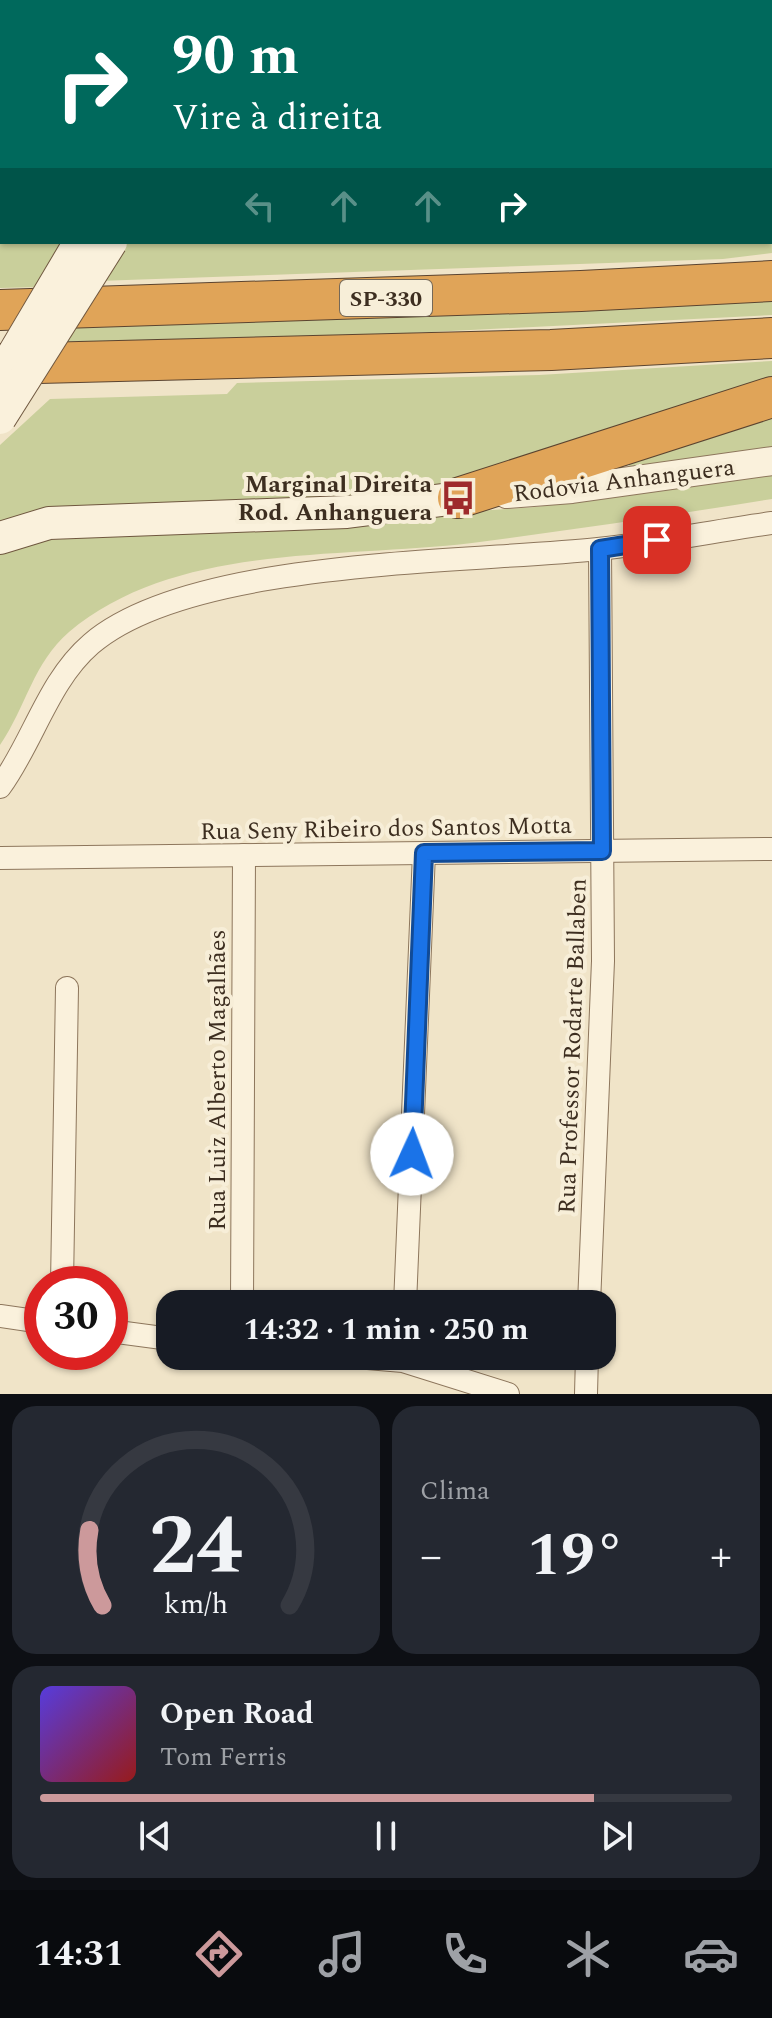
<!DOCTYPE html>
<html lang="pt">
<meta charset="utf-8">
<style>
body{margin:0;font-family:Spectral,serif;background:#242831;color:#f1f3f6;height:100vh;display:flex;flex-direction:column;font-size:30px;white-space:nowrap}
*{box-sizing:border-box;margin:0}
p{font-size:26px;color:#9ea1a6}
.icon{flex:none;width:44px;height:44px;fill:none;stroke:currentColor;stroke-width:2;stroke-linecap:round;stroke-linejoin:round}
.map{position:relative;height:1394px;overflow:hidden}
.side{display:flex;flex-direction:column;gap:12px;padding:12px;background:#0d0f14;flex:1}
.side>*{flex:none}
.guide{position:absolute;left:0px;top:0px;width:772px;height:244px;box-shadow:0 2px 6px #0004;background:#00695c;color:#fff;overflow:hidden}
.speed{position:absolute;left:24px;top:1266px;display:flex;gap:16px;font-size:40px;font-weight:700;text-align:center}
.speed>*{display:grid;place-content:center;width:104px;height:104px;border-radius:50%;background:#171b24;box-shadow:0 2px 6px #0004;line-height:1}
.speed .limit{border:12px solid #d22;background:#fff;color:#111}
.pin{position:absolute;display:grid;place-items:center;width:68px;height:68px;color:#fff;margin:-34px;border-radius:16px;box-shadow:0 4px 12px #0006}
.me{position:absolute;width:88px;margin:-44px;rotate:2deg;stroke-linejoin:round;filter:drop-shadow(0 0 6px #0008)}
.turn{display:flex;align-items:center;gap:28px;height:168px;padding:0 40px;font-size:36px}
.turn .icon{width:104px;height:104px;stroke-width:2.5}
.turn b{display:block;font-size:56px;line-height:68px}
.lanes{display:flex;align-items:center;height:76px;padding:0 40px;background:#0003;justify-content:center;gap:40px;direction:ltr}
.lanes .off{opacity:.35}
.big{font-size:60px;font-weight:700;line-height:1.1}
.side .tile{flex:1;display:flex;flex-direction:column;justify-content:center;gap:12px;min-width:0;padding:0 28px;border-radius:24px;background:#242831}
.side .dial{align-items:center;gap:0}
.dial svg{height:208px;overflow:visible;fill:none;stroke:#363941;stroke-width:7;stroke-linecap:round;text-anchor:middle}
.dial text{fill:#f1f3f6;stroke:none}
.song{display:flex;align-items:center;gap:24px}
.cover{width:96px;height:96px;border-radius:12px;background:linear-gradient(135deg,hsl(250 70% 55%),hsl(0 70% 35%))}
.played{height:8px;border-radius:4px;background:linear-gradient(90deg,#cc999b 80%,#363941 80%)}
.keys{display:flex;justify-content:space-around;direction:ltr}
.heat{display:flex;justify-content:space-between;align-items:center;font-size:44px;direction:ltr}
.side .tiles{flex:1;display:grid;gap:12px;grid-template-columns:1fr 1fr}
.tile:last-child{grid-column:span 2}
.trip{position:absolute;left:156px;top:1290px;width:460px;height:80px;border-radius:24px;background:#171b24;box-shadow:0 2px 6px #0004;font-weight:700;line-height:80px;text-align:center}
.dock{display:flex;height:128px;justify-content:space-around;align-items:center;background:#090b0e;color:#9ea1a6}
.dock .icon{width:56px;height:56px}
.dock .current{color:#cc999b}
.dock b{font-size:36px;color:#f1f3f6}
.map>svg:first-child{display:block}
.green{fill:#c9cf9b}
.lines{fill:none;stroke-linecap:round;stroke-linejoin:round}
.minor-casing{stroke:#8d765c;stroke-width:24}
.tertiary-casing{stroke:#8d765c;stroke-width:30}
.secondary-casing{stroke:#6f573f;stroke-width:34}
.motorway-casing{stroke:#5b4430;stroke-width:42}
.minor{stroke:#faf1dc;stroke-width:22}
.tertiary{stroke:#faf1dc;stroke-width:28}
.secondary{stroke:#faf1dc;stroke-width:32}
.motorway{stroke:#e0a458;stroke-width:40}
.secondary-bridge-casing{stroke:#6f573f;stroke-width:34;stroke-linecap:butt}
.secondary-bridge{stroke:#faf1dc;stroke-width:32}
.route-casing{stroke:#114b97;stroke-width:20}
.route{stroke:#1a73e8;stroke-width:14}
.labels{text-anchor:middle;stroke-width:8;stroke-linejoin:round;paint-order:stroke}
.shield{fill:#f7eed8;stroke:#756857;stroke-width:2}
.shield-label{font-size:22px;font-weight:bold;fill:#3d2e20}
.street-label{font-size:24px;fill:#3d2e20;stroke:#f7eed8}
.poi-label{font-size:24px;font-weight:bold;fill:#3d2e20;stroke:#f7eed8;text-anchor:end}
</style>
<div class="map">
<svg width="772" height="1394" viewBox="0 0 772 1394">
<rect width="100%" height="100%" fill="#f0e4c8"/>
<g class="green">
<path d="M 0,167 L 2,242 L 69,242 L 39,287 L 0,288 Z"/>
<path d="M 770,178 L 772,253 L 723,259 L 98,281 L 122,242 L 770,242 Z"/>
<path d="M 772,296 L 772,315 L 352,336 L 61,342 L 72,325 Z"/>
<path d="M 772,361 L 772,379 L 446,483 L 349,501 L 0,524 L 0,445 L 50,399 L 227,394 L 237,383 L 539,375 Z"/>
<path d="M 772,408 L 772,451 L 630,471 L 628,457 Z"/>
<path d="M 772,474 L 772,499 C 672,515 572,530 472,543 C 342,559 176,542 69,632 C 33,663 26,707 0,745 L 0,554 L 20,542 L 536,507 Z"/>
</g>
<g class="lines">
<g class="minor-casing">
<g id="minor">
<path d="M 0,787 C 33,742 48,681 91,644 C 190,559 466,563 598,549 C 656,543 714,531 772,523"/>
<path d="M 0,858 L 772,849"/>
<path d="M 62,1284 L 67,988"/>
<path d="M 242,1304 L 244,855"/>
<path d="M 405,1304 L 424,853"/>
<path d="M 589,1304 L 603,961 L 600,549"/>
<path d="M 0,1316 L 42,1322"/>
<path d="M 110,1331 L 170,1339"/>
<path d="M 344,1356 L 403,1361 L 508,1394"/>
<path d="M 586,1394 L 587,1356"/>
</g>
</g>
<g class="tertiary-casing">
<path id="tertiary" d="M 507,494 L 572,489 L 772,461"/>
</g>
<g class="secondary-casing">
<g id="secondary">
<path d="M 249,0 L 253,2"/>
<path d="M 149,2 L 151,0"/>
<path d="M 321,2 L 322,0"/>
<path d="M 0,151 L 2,151"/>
<path d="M 770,162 L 772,162"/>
<path d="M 0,538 L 49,523 L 347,512 L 458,498"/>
</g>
</g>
<g class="motorway-casing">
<g id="motorway">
<path d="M 0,310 L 581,291 L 772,281"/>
<path d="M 0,364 L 551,350 L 772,338"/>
<path d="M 458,498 L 772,397"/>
</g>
</g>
<use href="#minor" class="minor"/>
<use href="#tertiary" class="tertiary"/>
<use href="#secondary" class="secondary"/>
<use href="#motorway" class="motorway"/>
<g class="secondary-bridge-casing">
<g id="secondary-bridge">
<path d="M 0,377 L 80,242"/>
<path d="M 0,418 L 111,242"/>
</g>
</g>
<use href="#secondary-bridge" class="secondary-bridge"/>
</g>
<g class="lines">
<g class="route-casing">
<path id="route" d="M 412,1154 L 424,853 L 602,851 L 600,549 L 657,540"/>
</g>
<use href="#route" class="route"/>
</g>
<defs>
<g id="bus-bare" transform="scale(2.76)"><path d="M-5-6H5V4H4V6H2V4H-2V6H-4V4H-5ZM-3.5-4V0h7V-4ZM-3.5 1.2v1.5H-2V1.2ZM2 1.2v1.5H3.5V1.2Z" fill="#9e2a2b" stroke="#f7eed8" stroke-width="2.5" paint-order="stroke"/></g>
</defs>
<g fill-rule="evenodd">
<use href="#bus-bare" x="458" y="498"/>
</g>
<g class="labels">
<rect class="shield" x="340" y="280" width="92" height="36" rx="6"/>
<g class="shield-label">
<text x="386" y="306">SP-330</text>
</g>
<g class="street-label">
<text transform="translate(624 480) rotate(-7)" y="8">Rodovia Anhanguera</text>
<text transform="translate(386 828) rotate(-1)" y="8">Rua Seny Ribeiro dos Santos Motta</text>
<text transform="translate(572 1046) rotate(-88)" y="8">Rua Professor Rodarte Ballaben</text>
<text transform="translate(217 1080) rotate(-90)" y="8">Rua Luiz Alberto Magalhães</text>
</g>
<g class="poi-label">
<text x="432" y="492">Marginal Direita<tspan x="432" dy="28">Rod. Anhanguera</tspan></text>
</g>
</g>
</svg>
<div class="speed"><div class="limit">30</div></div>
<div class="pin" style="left:657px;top:540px;background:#d93025"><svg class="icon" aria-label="arrive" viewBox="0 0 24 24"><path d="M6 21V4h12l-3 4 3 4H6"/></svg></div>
<svg class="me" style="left:412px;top:1154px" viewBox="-20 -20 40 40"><circle r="19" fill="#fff"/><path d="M0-13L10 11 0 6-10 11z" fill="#1a73e8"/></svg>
<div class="trip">14:32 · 1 min · 250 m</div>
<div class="guide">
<div class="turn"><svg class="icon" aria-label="right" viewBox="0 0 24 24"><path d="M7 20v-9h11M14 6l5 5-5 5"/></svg><div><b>90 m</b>Vire à direita</div></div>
<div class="lanes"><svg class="icon off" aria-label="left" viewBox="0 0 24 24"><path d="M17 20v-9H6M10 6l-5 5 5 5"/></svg><svg class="icon off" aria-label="ahead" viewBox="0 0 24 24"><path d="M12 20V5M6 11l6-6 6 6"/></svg><svg class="icon off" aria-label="ahead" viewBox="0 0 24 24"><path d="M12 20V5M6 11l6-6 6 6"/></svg><svg class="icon" aria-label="right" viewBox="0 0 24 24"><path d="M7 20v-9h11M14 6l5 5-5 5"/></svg></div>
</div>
</div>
<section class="side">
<div class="tiles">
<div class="tile dial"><svg viewBox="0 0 100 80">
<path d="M14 69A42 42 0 1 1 86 69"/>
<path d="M14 69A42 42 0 0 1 9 40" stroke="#cc999b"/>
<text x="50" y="56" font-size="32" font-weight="700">24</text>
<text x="50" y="72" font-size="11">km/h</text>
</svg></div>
<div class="tile"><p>Clima</p>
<div class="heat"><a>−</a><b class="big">19°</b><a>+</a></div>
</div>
<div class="tile">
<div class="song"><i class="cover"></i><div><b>Open Road</b><p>Tom Ferris</p></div></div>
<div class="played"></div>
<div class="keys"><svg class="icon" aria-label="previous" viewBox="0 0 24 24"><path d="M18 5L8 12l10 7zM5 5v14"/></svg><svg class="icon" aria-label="pause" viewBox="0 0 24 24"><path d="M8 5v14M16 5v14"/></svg><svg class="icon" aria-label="next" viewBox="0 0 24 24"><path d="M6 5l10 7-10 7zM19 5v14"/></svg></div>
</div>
</div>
</section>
<nav class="dock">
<b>14:31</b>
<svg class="icon current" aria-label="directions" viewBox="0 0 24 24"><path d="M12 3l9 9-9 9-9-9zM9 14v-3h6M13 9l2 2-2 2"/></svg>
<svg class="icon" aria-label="music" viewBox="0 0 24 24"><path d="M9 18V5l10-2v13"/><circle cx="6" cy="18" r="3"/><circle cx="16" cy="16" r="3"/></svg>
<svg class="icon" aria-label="phone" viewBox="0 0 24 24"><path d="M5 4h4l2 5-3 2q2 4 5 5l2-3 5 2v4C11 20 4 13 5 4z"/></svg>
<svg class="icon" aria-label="climate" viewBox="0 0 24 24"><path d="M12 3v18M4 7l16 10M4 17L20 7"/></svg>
<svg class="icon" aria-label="car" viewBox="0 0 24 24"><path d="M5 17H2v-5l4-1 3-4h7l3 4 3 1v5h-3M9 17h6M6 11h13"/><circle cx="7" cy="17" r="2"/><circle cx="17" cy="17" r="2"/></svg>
</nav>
